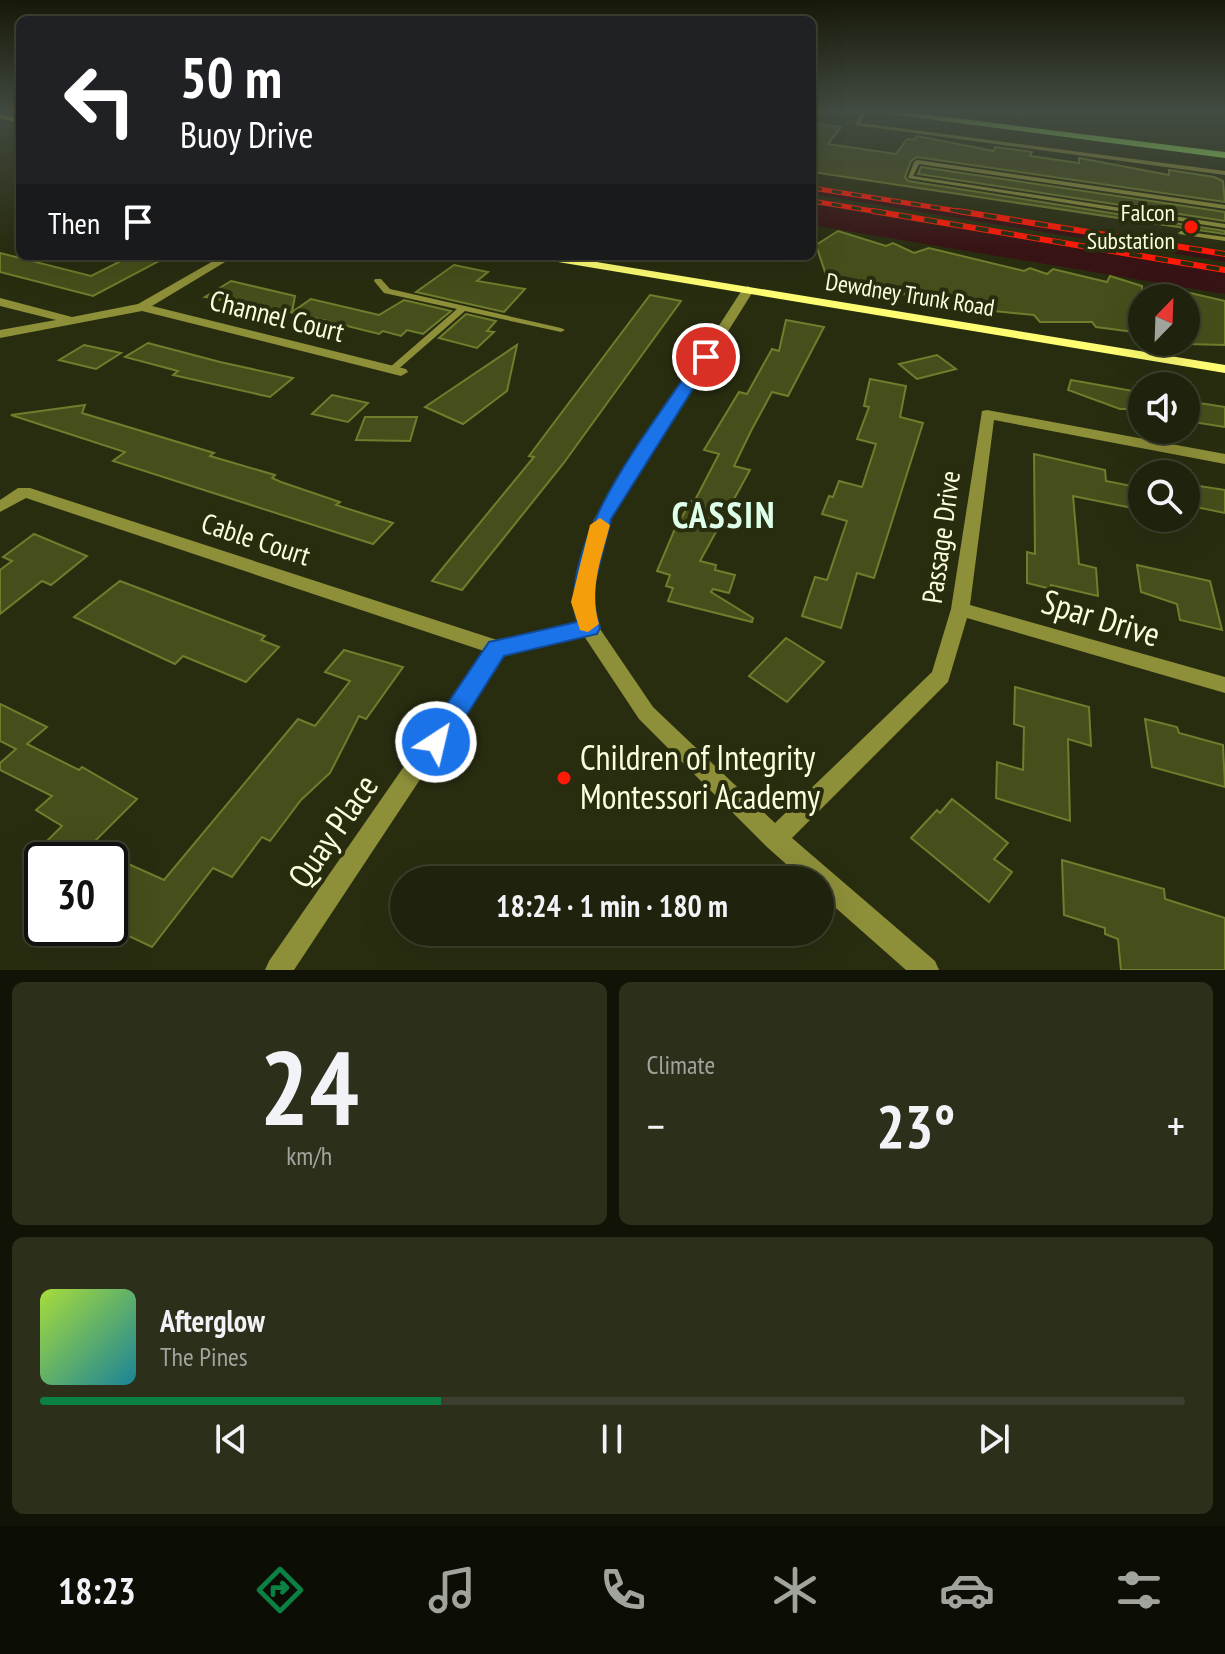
<!DOCTYPE html>
<meta charset="utf-8">
<style>
body{margin:0;font-family:"PT Sans Narrow",sans-serif;background:#2c2f1a;color:#f1f3f6;height:100vh;display:flex;flex-direction:column;font-size:30px;white-space:nowrap}
*{box-sizing:border-box;margin:0}
p{font-size:26px;color:#a1a49d}
.icon{flex:none;width:44px;height:44px;fill:none;stroke:currentColor;stroke-width:2;stroke-linecap:round;stroke-linejoin:round}
.map{position:relative;height:970px;overflow:hidden}
.sheet{display:flex;flex-direction:column;gap:12px;padding:12px;background:#111307;flex:1}
.sheet>*{flex:none}
.top-card{position:absolute;left:16px;top:16px;width:800px;height:244px;border-radius:12px;box-shadow:0 8px 32px #0002,0 0 0 2px #3c3f2d;background:#202124;color:#fff;overflow:hidden}
.needle{width:52px;rotate:23deg}
.buttons{position:absolute;left:1128px;top:284px;display:grid;gap:16px}
.buttons a{display:grid;place-items:center;width:72px;height:72px;border-radius:50%;background:#1f220c;box-shadow:0 8px 32px #0002,0 0 0 2px #3c3f2d;font-size:40px}
.speed{position:absolute;left:24px;top:842px;display:flex;gap:16px;font-size:40px;font-weight:700;text-align:center}
.speed>*{display:grid;place-content:center;width:104px;height:104px;border-radius:50%;background:#1f220c;box-shadow:0 8px 32px #0002,0 0 0 2px #3c3f2d;line-height:1}
.speed .limit{border:4px solid #111;border-radius:12px;background:#fff;color:#111}
.pin{position:absolute;display:grid;place-items:center;width:68px;height:68px;color:#fff;margin:-34px;border:4px solid #fff;border-radius:50%;box-shadow:0 2px 8px #0007}
.me{position:absolute;width:88px;margin:-44px;rotate:35deg;stroke-linejoin:round;filter:drop-shadow(0 0 6px #0008)}
.turn{display:flex;align-items:center;gap:28px;height:168px;padding:0 32px;font-size:36px}
.turn .icon{width:104px;height:104px;stroke-width:2.5}
.turn b{display:block;font-size:56px;line-height:68px}
.then{display:flex;align-items:center;height:76px;padding:0 32px;background:#0003;gap:16px;font-size:30px}
.big{font-size:60px;font-weight:700;line-height:1.1}
.sheet .tile{flex:1;display:flex;flex-direction:column;justify-content:center;gap:12px;min-width:0;padding:0 28px;border-radius:12px;background:#2c2f1a}
.sheet .dial{align-items:center;gap:0}
.dial b{font-size:104px;line-height:1}
.song{display:flex;align-items:center;gap:24px}
.cover{width:96px;height:96px;border-radius:12px;background:linear-gradient(135deg,hsl(80 70% 55%),hsl(190 70% 35%))}
.played{height:8px;border-radius:4px;background:linear-gradient(90deg,#0b8043 35%,#3c3f2d 35%)}
.keys{display:flex;justify-content:space-around;direction:ltr}
.heat{display:flex;justify-content:space-between;align-items:center;font-size:44px;direction:ltr}
.sheet .tiles{flex:1;display:grid;gap:12px;grid-template-columns:1fr 1fr}
.tile:last-child{grid-column:span 2}
.trip{position:absolute;left:390px;top:866px;width:444px;height:80px;border-radius:40px;background:#1f220c;box-shadow:0 8px 32px #0002,0 0 0 2px #3c3f2d;font-weight:700;line-height:80px;text-align:center}
.tab-bar{display:flex;height:128px;justify-content:space-around;align-items:center;background:#0c0e05;color:#a1a49d}
.tab-bar .icon{width:56px;height:56px}
.tab-bar .current{color:#0b8043}
.tab-bar b{font-size:36px;color:#f1f3f6}
.map>svg:first-child{display:block}
.green{fill:#381315}
.building{fill:#464f1b;stroke:#6f7d2c;stroke-width:2}
.lines{fill:none;stroke-linecap:round;stroke-linejoin:round}
.service{fill:#8e8f39;fill-rule:evenodd}
.minor{fill:#8e8f39;fill-rule:evenodd}
.secondary{fill:#fffe73;fill-rule:evenodd}
.primary{fill:#a3ff63;fill-rule:evenodd}
.rail-far1-casing{stroke:#ff1908;stroke-width:5}
.rail-casing{stroke:#ff1908;stroke-width:6}
.rail-far1{stroke:#292d10;stroke-width:3;stroke-dasharray:10;stroke-linecap:butt}
.rail{stroke:#292d10;stroke-width:4;stroke-dasharray:13;stroke-linecap:butt}
.route{fill:#1a73e8;stroke:#114b97;stroke-width:2}
.slow{fill:#f59e0b}
.poi-dot{fill:#ff1908;stroke:#292d10;stroke-width:3}
.labels{text-anchor:middle;stroke-width:8;stroke-linejoin:round;paint-order:stroke}
.far-poi-label{font-size:24px;fill:#fcffdc;stroke:#292d10;text-anchor:end}
.far-street-label{font-size:24px;fill:#fcffdc;stroke:#292d10}
.street-label{font-size:28px;fill:#fcffdc;stroke:#292d10}
.near-street-label{font-size:34px;fill:#fcffdc;stroke:#292d10}
.near-poi-label{font-size:34px;fill:#fcffdc;stroke:#292d10;text-anchor:start}
.district-label{font-size:36px;font-weight:bold;letter-spacing:2px;fill:#deffe9;stroke:#292d10}
</style>
<div class="map">
<svg width="1225" height="970" viewBox="0 0 1225 970">
<rect width="100%" height="100%" fill="#292d10"/>
<g class="green">
<path d="M 812,190 L 1225,256 L 1225,262 L 812,194 Z"/>
<path d="M 812,204 L 1225,273 L 1225,294 L 812,225 Z"/>
</g>
<g class="building">
<path d="M 812,123 L 841,127 L 828,144 L 896,154 L 907,139 L 914,140 L 917,136 L 994,151 L 995,147 L 1032,152 L 1030,156 L 1079,163 L 1079,158 L 1169,175 L 1169,170 L 1214,177 L 1223,181 L 1225,202 L 917,157 L 911,161 L 905,177 L 908,181 L 1225,231 L 1225,234 L 812,172 Z"/>
<path d="M 921,167 L 1225,212 L 1225,221 L 918,174 Z"/>
<path d="M 838,231 L 886,246 L 893,243 L 914,253 L 929,248 L 1024,271 L 1030,268 L 1047,274 L 1053,269 L 1107,282 L 1110,276 L 1142,286 L 1142,333 L 1096,327 L 1092,322 L 1040,322 L 1034,315 L 984,310 L 981,305 L 957,305 L 953,299 L 830,287 L 816,245 Z"/>
<path d="M 0,253 L 91,276 L 131,256 L 163,259 L 93,296 L 0,272 Z"/>
<path d="M 454,265 L 488,272 L 477,281 L 525,289 L 504,312 L 416,292 Z"/>
<path d="M 231,281 L 295,296 L 292,312 L 311,299 L 379,315 L 404,300 L 451,311 L 423,334 L 407,330 L 401,336 L 383,331 L 379,334 L 291,312 L 205,297 Z"/>
<path d="M 1186,292 L 1225,301 L 1225,345 L 1186,344 Z"/>
<path d="M 650,295 L 681,301 L 563,464 L 462,590 L 432,581 L 534,457 L 529,456 Z"/>
<path d="M 466,314 L 496,321 L 487,331 L 494,332 L 477,348 L 439,338 Z"/>
<path d="M 786,320 L 824,327 L 788,396 L 772,392 L 751,431 L 734,466 L 750,470 L 700,561 L 716,565 L 715,570 L 735,575 L 729,593 L 713,589 L 711,592 L 753,618 L 752,622 L 668,601 L 673,588 L 666,586 L 670,575 L 657,571 L 674,531 L 691,501 L 694,502 L 719,454 L 704,450 L 739,392 L 747,394 L 772,349 L 779,351 Z"/>
<path d="M 148,343 L 220,362 L 293,378 L 270,397 L 173,375 L 178,371 L 125,357 Z"/>
<path d="M 84,345 L 121,353 L 96,369 L 59,360 Z"/>
<path d="M 517,345 L 507,391 L 463,424 L 425,407 Z"/>
<path d="M 937,355 L 956,369 L 917,379 L 899,364 Z"/>
<path d="M 870,379 L 906,386 L 900,417 L 923,423 L 874,578 L 857,573 L 841,628 L 802,616 L 815,577 L 827,580 L 847,521 L 822,514 L 829,496 L 833,497 L 839,481 L 862,487 L 876,444 L 857,439 L 869,407 L 864,406 Z"/>
<path d="M 1071,380 L 1133,391 L 1131,409 L 1120,409 L 1068,390 Z"/>
<path d="M 332,395 L 368,403 L 348,422 L 312,414 Z"/>
<path d="M 1186,401 L 1225,407 L 1225,427 L 1186,421 Z"/>
<path d="M 85,405 L 82,413 L 214,453 L 210,456 L 275,475 L 272,478 L 281,482 L 340,502 L 336,505 L 393,523 L 373,544 L 113,461 L 125,452 L 11,415 Z"/>
<path d="M 365,417 L 417,417 L 410,441 L 356,440 Z"/>
<path d="M 1034,454 L 1105,470 L 1106,481 L 1142,488 L 1142,510 L 1073,496 L 1079,564 L 1096,568 L 1098,596 L 1051,585 L 1051,589 L 1027,583 L 1027,552 L 1035,554 Z"/>
<path d="M 1186,484 L 1225,490 L 1225,513 L 1186,505 Z"/>
<path d="M 34,534 L 87,556 L 51,585 L 42,581 L 0,614 L 0,570 L 12,561 L 3,557 Z"/>
<path d="M 1137,565 L 1210,581 L 1222,630 L 1180,620 L 1177,604 L 1141,592 Z"/>
<path d="M 120,581 L 265,636 L 261,640 L 279,647 L 246,682 L 183,656 L 175,664 L 74,617 Z"/>
<path d="M 786,638 L 824,662 L 787,702 L 749,676 Z"/>
<path d="M 344,650 L 403,667 L 366,719 L 359,716 L 330,773 L 301,800 L 270,841 L 262,837 L 232,877 L 213,868 L 152,947 L 110,927 L 110,878 L 124,862 L 164,880 L 298,719 L 315,726 L 350,681 L 325,672 Z"/>
<path d="M 1015,687 L 1089,707 L 1091,746 L 1068,739 L 1070,821 L 996,798 L 997,762 L 1023,770 L 1024,727 L 1014,724 Z"/>
<path d="M 0,704 L 47,727 L 27,744 L 79,770 L 82,767 L 137,799 L 76,860 L 51,860 L 37,851 L 62,826 L 36,810 L 52,796 L 0,770 L 0,763 L 16,749 L 0,741 Z"/>
<path d="M 1145,719 L 1177,727 L 1179,733 L 1223,745 L 1225,787 L 1152,767 Z"/>
<path d="M 952,799 L 1008,843 L 994,859 L 1012,872 L 989,902 L 911,838 L 937,810 L 940,813 Z"/>
<path d="M 1062,860 L 1164,889 L 1165,899 L 1225,918 L 1225,970 L 1121,970 L 1118,939 L 1105,934 L 1105,928 L 1064,915 Z"/>
</g>
<g class="lines">
<g class="service">
<path d="M 817,113 L 829,113 L 812,117 L 812,115 Z"/>
<path d="M 861,113 L 866,113 L 860,123 L 1225,171 L 1225,175 L 855,125 Z"/>
<path d="M 996,113 L 1027,113 L 1025,114 Z"/>
<path d="M 917,160 L 1225,205 L 1225,209 L 919,164 L 913,176 L 1225,224 L 1225,228 L 908,178 L 914,162 Z"/>
<path d="M 1181,231 L 1225,237 L 1225,241 L 1179,234 L 1178,233 Z"/>
<path d="M 375,279 L 381,279 L 390,289 L 561,328 L 565,330 L 561,332 L 465,311 L 395,372 L 389,372 L 389,368 L 457,309 L 384,293 L 374,281 Z"/>
</g>
<g class="minor">
<path d="M 222,256 L 235,256 L 152,306 L 406,369 L 408,372 L 401,376 L 142,311 L 0,338 L 0,330 L 56,320 L 0,306 L 0,298 L 72,317 L 138,304 Z"/>
<path d="M 748,286 L 754,290 L 610,519 L 595,570 L 591,602 L 598,626 L 653,707 L 775,823 L 932,672 L 951,609 L 982,411 L 987,410 L 1225,454 L 1225,464 L 994,420 L 970,605 L 1225,677 L 1225,693 L 967,618 L 948,682 L 792,838 L 935,961 L 939,970 L 906,970 L 820,894 L 820,880 L 804,880 L 767,847 L 639,719 L 584,636 L 503,654 L 294,970 L 265,970 L 269,961 L 484,651 L 26,498 L 0,512 L 0,500 L 18,488 L 30,488 L 497,640 L 578,623 L 573,602 L 577,570 L 594,519 L 742,290 Z"/>
</g>
<g class="secondary">
<path d="M 0,114 L 20,119 L 20,123 L 0,118 Z"/>
<path d="M 535,256 L 560,256 L 1225,365 L 1225,373 L 540,259 Z"/>
</g>
<path class="primary" d="M 882,113 L 915,113 L 1225,152 L 1225,158 Z"/>
<g class="rail-far1-casing">
<g id="rail-far1">
<path d="M 812,188 L 970,213"/>
<path d="M 812,201 L 885,213"/>
</g>
</g>
<g class="rail-casing">
<g id="rail">
<path d="M 873,211 L 1225,270"/>
<path d="M 958,211 L 1225,254"/>
</g>
</g>
<use href="#rail-far1" class="rail-far1"/>
<use href="#rail" class="rail"/>
</g>
<linearGradient id="sky" x2="0" y2="1"><stop stop-color="#171909"/><stop offset="0.45" stop-color="#434c42"/><stop offset="1" stop-color="#434c42" stop-opacity="0"/></linearGradient>
<rect width="1225" height="249" fill="url(#sky)"/>
<path class="route" d="M 706,353 L 713,357 L 611,519 L 594,586 L 593,602 L 600,628 L 597,634 L 504,656 L 445,749 L 436,753 L 427,749 L 424,742 L 427,734 L 489,642 L 577,622 C 556,542 655,423 698,357 Z"/>
<path class="slow" d="M 600,518 L 610,525 C 601,559 589,589 599,624 L 588,632 L 580,630 L 571,602 L 590,525 Z"/>
<g class="poi-dot">
<circle cx="1191" cy="227" r="8"/>
<circle cx="564" cy="778" r="8"/>
</g>
<g class="labels">
<g class="far-poi-label">
<text x="1175" y="221">Falcon<tspan x="1175" dy="28">Substation</tspan></text>
</g>
<g class="far-street-label">
<text transform="translate(910 295) rotate(9)" y="8">Dewdney Trunk Road</text>
</g>
<g class="street-label">
<text transform="translate(277 316) rotate(14)" y="10">Channel Court</text>
<text transform="translate(941 537) rotate(-82)" y="10">Passage Drive</text>
<text transform="translate(256 539) rotate(18)" y="10">Cable Court</text>
</g>
<g class="near-street-label">
<text transform="translate(1101 618) rotate(17)" y="12">Spar Drive</text>
<text transform="translate(333 831) rotate(-55)" y="12">Quay Place</text>
</g>
<g class="near-poi-label">
<text x="580" y="770">Children of Integrity<tspan x="580" dy="39">Montessori Academy</tspan></text>
</g>
<g class="district-label">
<text x="724" y="528">CASSIN</text>
</g>
</g>
</svg>
<div class="buttons">
<a><svg class="needle" viewBox="-14 -14 28 28"><path d="M0-13l5 13h-10z" fill="#e53935"/><path d="M0 13l5-13h-10z" fill="#a1a49d"/></svg></a>
<a><svg class="icon" aria-label="sound" viewBox="0 0 24 24"><path d="M4 9h4l5-4v14l-5-4H4zM17 9q2 3 0 6"/></svg></a>
<a><svg class="icon" aria-label="search" viewBox="0 0 24 24"><circle cx="10" cy="10" r="6"/><path d="M15 15l6 6"/></svg></a>
</div>
<div class="speed"><div class="limit">30</div></div>
<div class="pin" style="left:706px;top:357px;background:#d93025"><svg class="icon" aria-label="arrive" viewBox="0 0 24 24"><path d="M6 21V4h12l-3 4 3 4H6"/></svg></div>
<svg class="me" style="left:436px;top:742px" viewBox="-20 -20 40 40"><circle r="17" fill="#1a73e8" stroke="#fff" stroke-width="3"/><path d="M0-11L8 9 0 5-8 9z" fill="#fff"/></svg>
<div class="trip">18:24 · 1 min · 180 m</div>
<div class="top-card">
<div class="turn"><svg class="icon" aria-label="left" viewBox="0 0 24 24"><path d="M17 20v-9H6M10 6l-5 5 5 5"/></svg><div><b>50 m</b>Buoy Drive</div></div>
<div class="then">Then<svg class="icon" aria-label="arrive" viewBox="0 0 24 24"><path d="M6 21V4h12l-3 4 3 4H6"/></svg></div>
</div>
</div>
<section class="sheet">
<div class="tiles">
<div class="tile dial"><b>24</b><p>km/h</p></div>
<div class="tile"><p>Climate</p>
<div class="heat"><a>−</a><b class="big">23°</b><a>+</a></div>
</div>
<div class="tile">
<div class="song"><i class="cover"></i><div><b>Afterglow</b><p>The Pines</p></div></div>
<div class="played"></div>
<div class="keys"><svg class="icon" aria-label="previous" viewBox="0 0 24 24"><path d="M18 5L8 12l10 7zM5 5v14"/></svg><svg class="icon" aria-label="pause" viewBox="0 0 24 24"><path d="M8 5v14M16 5v14"/></svg><svg class="icon" aria-label="next" viewBox="0 0 24 24"><path d="M6 5l10 7-10 7zM19 5v14"/></svg></div>
</div>
</div>
</section>
<nav class="tab-bar">
<b>18:23</b>
<svg class="icon current" aria-label="directions" viewBox="0 0 24 24"><path d="M12 3l9 9-9 9-9-9zM9 14v-3h6M13 9l2 2-2 2"/></svg>
<svg class="icon" aria-label="music" viewBox="0 0 24 24"><path d="M9 18V5l10-2v13"/><circle cx="6" cy="18" r="3"/><circle cx="16" cy="16" r="3"/></svg>
<svg class="icon" aria-label="phone" viewBox="0 0 24 24"><path d="M5 4h4l2 5-3 2q2 4 5 5l2-3 5 2v4C11 20 4 13 5 4z"/></svg>
<svg class="icon" aria-label="climate" viewBox="0 0 24 24"><path d="M12 3v18M4 7l16 10M4 17L20 7"/></svg>
<svg class="icon" aria-label="car" viewBox="0 0 24 24"><path d="M5 17H2v-5l4-1 3-4h7l3 4 3 1v5h-3M9 17h6M6 11h13"/><circle cx="7" cy="17" r="2"/><circle cx="17" cy="17" r="2"/></svg>
<svg class="icon" aria-label="filters" viewBox="0 0 24 24"><path d="M4 7h16M4 17h16"/><circle cx="9" cy="7" r="2"/><circle cx="15" cy="17" r="2"/></svg>
</nav>
